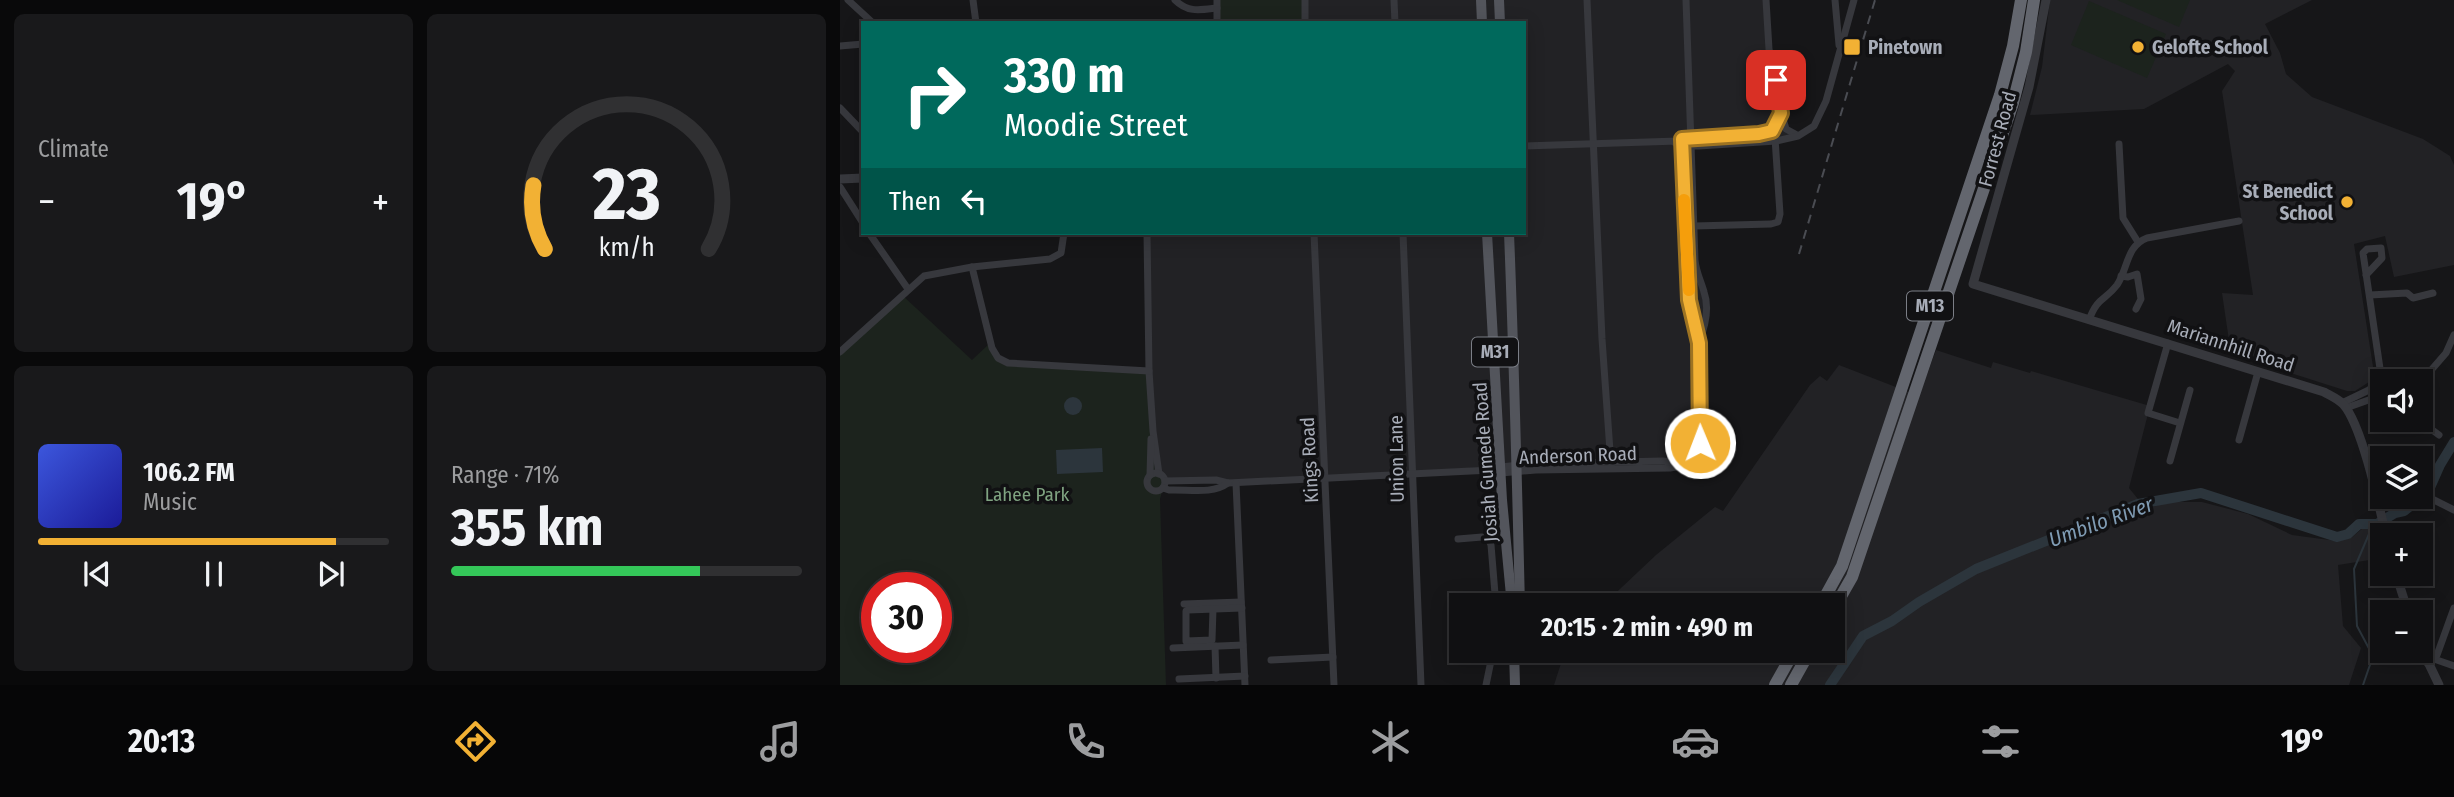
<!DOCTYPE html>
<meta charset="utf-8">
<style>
body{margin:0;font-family:"Fira Sans Condensed",sans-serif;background:#19191b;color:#f1f3f6;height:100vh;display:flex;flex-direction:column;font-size:26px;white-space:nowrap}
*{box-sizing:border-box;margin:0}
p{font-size:23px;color:#9c9d9f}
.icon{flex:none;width:38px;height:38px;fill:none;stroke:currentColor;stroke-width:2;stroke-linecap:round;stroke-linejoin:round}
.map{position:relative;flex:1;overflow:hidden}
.drawer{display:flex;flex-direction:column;gap:14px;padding:14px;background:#09090a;width:840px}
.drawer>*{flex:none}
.top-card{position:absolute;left:21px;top:21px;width:665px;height:214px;border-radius:0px;box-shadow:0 4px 18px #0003,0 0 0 2px #303032;background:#00695c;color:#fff;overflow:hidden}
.controls{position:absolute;left:1530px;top:369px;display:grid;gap:14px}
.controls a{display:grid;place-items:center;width:63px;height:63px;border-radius:0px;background:#101012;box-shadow:0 4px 18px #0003,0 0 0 2px #303032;font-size:35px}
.speed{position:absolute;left:21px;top:572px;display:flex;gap:14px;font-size:35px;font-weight:700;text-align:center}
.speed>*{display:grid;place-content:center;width:91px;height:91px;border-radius:50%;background:#101012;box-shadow:0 4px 18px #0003,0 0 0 2px #303032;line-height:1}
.speed .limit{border:10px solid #d22;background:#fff;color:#111}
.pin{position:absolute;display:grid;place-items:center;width:60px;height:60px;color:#fff;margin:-30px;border-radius:14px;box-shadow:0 4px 10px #0006}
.me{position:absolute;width:77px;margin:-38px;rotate:359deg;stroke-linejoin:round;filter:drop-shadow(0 0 5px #0008)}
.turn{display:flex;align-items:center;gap:24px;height:147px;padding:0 28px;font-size:32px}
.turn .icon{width:91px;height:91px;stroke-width:2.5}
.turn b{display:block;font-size:49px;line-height:60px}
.then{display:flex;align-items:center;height:66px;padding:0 28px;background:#0003;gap:14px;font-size:26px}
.big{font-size:52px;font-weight:700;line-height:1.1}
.drawer .tile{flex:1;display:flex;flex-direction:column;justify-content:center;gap:10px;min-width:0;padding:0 24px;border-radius:10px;background:#19191b}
.drawer .dial{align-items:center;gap:0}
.dial svg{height:182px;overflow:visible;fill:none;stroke:#303032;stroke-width:7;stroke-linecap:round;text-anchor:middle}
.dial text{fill:#f1f3f6;stroke:none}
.song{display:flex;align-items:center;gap:21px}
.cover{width:84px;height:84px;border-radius:10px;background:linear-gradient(135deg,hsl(230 70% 55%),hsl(240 70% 35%))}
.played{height:7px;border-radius:4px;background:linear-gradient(90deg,#f2b134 85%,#303032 85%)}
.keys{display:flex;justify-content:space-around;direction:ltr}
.heat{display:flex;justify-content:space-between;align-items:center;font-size:38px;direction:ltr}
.charge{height:10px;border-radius:5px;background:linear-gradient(90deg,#34c759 71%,#303032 0)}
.drawer .tiles{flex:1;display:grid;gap:14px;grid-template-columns:repeat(2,1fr)}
.trip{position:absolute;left:609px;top:593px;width:396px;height:70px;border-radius:0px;background:#101012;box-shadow:0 4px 18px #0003,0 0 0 2px #303032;font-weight:700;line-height:70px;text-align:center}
.tabs{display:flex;height:112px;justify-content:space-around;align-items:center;background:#060607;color:#9c9d9f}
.tabs .icon{width:49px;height:49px}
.tabs .current{color:#f2b134}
.tabs b{font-size:32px;color:#f1f3f6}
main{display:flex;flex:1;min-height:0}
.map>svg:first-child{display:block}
.built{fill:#222225}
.green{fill:#1c231d;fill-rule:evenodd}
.water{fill:#2c353c}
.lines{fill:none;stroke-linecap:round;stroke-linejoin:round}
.stream{stroke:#2c353c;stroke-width:2}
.river{stroke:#2c353c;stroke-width:10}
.minor{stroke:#37383d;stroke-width:7}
.tertiary{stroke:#37383d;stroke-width:9}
.primary{stroke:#53555c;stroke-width:10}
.motorway{stroke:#63666e;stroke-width:12}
.rail{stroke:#4a4c52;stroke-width:2;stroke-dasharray:9 7;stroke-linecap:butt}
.route-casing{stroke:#9d7322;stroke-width:18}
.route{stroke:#f2b134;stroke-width:12}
.slow{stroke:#f59e0b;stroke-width:12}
.poi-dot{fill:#f2b134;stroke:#111113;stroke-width:2.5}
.labels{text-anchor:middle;stroke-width:7;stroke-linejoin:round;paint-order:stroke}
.shield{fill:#111113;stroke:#7b7e86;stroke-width:2}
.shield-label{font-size:18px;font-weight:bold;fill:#a8adb8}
.poi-label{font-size:19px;font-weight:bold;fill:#a8adb8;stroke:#111113;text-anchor:start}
.street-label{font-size:19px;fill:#a8adb8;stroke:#111113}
.park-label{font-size:19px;fill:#7fa381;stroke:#111113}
.water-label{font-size:21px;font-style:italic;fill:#7f9bb3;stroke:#111113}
</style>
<main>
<section class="drawer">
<div class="tiles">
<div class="tile"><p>Climate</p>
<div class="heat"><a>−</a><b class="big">19°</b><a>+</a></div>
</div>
<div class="tile dial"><svg viewBox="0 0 100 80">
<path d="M14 69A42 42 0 1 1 86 69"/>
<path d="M14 69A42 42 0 0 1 9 41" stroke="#f2b134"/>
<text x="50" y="56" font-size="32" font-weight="700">23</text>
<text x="50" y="72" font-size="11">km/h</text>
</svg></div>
<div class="tile">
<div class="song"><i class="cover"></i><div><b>106.2 FM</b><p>Music</p></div></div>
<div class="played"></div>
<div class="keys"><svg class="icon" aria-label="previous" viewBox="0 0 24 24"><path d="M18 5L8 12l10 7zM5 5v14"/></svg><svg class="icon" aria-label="pause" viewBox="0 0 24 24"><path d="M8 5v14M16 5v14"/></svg><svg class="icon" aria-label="next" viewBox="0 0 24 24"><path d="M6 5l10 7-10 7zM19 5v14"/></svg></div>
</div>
<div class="tile"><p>Range · 71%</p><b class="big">355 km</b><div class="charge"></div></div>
</div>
</section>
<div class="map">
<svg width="1614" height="685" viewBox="0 0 1614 685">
<rect width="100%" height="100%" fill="#161618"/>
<g class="built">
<path d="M 465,0 L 926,0 L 929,49 L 944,126 L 958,136 L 851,146 L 855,271 L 865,295 L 860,443 L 849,461 L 660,466 L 388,483 L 325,481 L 315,473 L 310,371 L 308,233 L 684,233 L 684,23 L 465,23 Z"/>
<path d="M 1210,0 L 1472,0 L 1425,24 L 1440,53 L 1446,74 L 1472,97 L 1583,139 L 1610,156 L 1614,165 L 1614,265 L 1554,277 L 1545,236 L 1514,244 L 1534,373 L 1529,382 L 1515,391 L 1507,391 L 1391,354 L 1382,293 L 1413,295 L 1382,91 L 1395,71 L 1388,64 L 1304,109 L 1190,115 L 1202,67 Z"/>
<path d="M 1096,350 L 1151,368 L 1153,362 L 1190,373 L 1191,371 L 1310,406 L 1289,488 L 1306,509 L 1328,502 L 1362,502 L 1408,514 L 1452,535 L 1497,541 L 1511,538 L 1523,528 L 1543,523 L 1542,558 L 1498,565 L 1503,626 L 1521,648 L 1509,685 L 714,685 L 723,657 L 728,651 L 992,651 L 992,606 L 763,605 L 816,555 L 875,507 L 883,511 L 970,385 L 980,376 L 987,381 L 999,365 L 1079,396 Z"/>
</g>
<g class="green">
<path d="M 377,0 L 465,0 L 465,23 L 378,23 Z"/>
<path d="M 1277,0 L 1350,0 L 1339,27 Z"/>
<path d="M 1249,1 L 1326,34 L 1307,78 L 1231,45 Z"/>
<path d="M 62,295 L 132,360 L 150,343 L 152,348 L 168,363 L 310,371 L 315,472 L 321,474 L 325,481 L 320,499 L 326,685 L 0,685 L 0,352 ZM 37,588 L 96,588 L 96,648 L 37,648 Z"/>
</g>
<g class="water">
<circle cx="233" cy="406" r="9"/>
<path d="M 262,448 L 263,472 L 217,474 L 216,450 Z"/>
</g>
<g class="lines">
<path class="stream" d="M 1523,685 L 1533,656 L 1517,626 L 1514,569 L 1532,527 L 1537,524"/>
<path class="river" d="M 990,685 L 1023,636 L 1052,621 L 1079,602 L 1136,569 L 1298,504 L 1361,493 L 1497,537 L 1508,534 L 1519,524 L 1537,524 L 1555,513 L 1564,511 L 1588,492 L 1600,465 L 1614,442"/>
<g class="minor">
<path d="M 8,0 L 33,23"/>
<path d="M 133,0 L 136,23"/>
<path d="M 335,0 C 348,13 360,10 377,8"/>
<path d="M 377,0 L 377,23"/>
<path d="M 465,0 L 465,23"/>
<path d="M 554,0 L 555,23"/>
<path d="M 747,0 L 762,339 L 771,465"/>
<path d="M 846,0 L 855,260 C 856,272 861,281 864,292 C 870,309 865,327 859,342"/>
<path d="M 926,0 L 929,49 L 941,112 L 946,129 L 957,135"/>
<path d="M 995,0 L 999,45"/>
<path d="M 0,46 L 23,44"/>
<path d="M 0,108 L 23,132"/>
<path d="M 849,138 L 919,134 L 932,131"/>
<path d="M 834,142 L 842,146 L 859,146 L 936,141 L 958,136 L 974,126 L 986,101 L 1014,0"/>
<path d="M 1279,144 L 1283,218 L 1298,242"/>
<path d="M 684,146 L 838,141"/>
<path d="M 0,187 L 23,223"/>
<path d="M 854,226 L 931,224 L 938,222 L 940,214 L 935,138"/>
<path d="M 29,233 L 68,289"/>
<path d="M 307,233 L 309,371 L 313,431 L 319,474"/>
<path d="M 474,233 L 494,685"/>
<path d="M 563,233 L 581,685"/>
<path d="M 132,267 L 152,348 L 158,358 L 168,363 L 309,371"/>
<path d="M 1526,275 L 1542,258 L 1541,248 L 1527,249 L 1523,253 L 1542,382"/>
<path d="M 1281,276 L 1288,277 L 1297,274 L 1301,299 L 1296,309"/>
<path d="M 1530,295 L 1567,293 L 1573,298 L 1593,293"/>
<path d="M 1249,320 C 1258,296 1265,301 1277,285 C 1288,269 1286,246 1307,238 L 1399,221"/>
<path d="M 1328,343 L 1308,413 L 1340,423"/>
<path d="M 0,352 L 84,276 L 132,267 L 210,259 L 221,253 L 224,233"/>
<path d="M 1580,383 L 1606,353 L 1614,335"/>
<path d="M 1502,403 L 1529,390 L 1542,377"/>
<path d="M 1506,408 L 1537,397 L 1542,387"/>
<path d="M 1579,420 L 1599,435"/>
<path d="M 1399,440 L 1418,372"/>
<path d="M 1330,461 L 1350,390"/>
<path d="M 651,470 L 661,473 L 696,470 L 830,468 C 845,466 857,458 860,443 L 859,343 L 849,300 L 842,139"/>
<circle cx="316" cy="482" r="9"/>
<path d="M 310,475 L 311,439"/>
<path d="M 325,481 L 376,480 L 388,483 L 651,470 L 661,467 L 689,464 L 823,461 L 842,464"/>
<path d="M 396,483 L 405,685"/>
<path d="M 323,488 L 329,490 C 348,489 372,495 388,483"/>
<path d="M 1590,498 L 1614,510"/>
<path d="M 618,539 L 642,537 L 649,540 L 651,545 L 656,606"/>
<path d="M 344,604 L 401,602"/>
<path d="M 373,609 L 372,640 L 346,641 L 346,611 L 348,610 L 402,608"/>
<path d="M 375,646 L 376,678"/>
<path d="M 333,648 L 403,645"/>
<path d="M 1594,659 L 1614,666"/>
<path d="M 431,660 L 493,657"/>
<path d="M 1587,663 L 1597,655 L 1614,608"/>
<path d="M 339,679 L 405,676"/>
<path d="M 646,685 L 653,651"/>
</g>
<g class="tertiary">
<path d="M 1206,0 L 1189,87 L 1133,284 L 1484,392 C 1491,396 1498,399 1503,404 C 1522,425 1539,505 1546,536"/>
<path d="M 0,179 L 23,178"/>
<path d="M 1556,574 L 1568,612"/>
<path d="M 1580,645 L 1599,685"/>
</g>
<g class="primary">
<path d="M 641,0 L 642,23"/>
<path d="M 659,0 L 660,23"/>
<path d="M 647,233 L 662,500 L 672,606"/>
<path d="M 669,233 C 674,357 677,481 680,606"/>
<path d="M 674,651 L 675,685"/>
</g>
<g class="motorway">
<path d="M 980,606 L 1002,566 L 1160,95 L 1173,46 L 1181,0"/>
<path d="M 992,612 L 1012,577 L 1173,103 L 1186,52 L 1194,0"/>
<path d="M 935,685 L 954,651"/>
<path d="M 951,685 L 970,651"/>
</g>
<path class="rail" d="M 959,254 L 1035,0"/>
</g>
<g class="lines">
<g class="route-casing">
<path id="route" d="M 860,443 L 859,343 L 849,300 L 842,139 L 919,134 L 932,131 L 941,113 L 936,80"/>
</g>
<use href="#route" class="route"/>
<path class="slow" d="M 844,200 L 849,290"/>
</g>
<g class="poi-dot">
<rect x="1003" y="38" width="18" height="18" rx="3.5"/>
<circle cx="1298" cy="47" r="7"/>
<circle cx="1507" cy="202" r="7"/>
</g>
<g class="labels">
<g class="shield">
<rect x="1067" y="291.5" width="46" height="29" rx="5"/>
<rect x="632" y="337.5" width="46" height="29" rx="5"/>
</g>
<g class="shield-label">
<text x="1090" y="312">M13</text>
<text x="655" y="358">M31</text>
</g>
<g class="poi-label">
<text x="1028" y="54">Pinetown</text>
<text x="1312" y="54">Gelofte School</text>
<text x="1493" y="198" text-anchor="end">St Benedict<tspan x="1493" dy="22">School</tspan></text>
</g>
<g class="street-label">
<text transform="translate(1157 139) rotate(-75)" y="7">Forrest Road</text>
<text transform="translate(1391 345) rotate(18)" y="7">Mariannhill Road</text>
<text transform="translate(738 455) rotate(-2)" y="7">Anderson Road</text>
<text transform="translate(556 459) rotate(-91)" y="7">Union Lane</text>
<text transform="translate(469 460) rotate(-93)" y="7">Kings Road</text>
<text transform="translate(645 462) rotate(-94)" y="7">Josiah Gumede Road</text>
</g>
<g class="park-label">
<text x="187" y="501">Lahee Park</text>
</g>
<g class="water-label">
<text transform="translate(1261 522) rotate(-20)" y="7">Umbilo River</text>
</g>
</g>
</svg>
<div class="controls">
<a><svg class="icon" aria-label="sound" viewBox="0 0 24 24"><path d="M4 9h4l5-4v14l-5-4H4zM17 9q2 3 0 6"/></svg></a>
<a><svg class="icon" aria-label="layers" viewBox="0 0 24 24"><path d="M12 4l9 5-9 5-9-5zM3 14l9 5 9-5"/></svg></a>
<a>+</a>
<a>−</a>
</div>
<div class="speed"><div class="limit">30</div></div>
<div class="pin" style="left:936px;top:80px;background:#d93025"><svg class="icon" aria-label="arrive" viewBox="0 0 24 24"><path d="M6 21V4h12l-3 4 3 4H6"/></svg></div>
<svg class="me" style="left:860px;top:443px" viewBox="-20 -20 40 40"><circle r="17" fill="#f2b134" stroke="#fff" stroke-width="3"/><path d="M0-11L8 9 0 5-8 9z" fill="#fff"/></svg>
<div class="trip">20:15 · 2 min · 490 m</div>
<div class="top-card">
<div class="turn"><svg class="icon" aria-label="right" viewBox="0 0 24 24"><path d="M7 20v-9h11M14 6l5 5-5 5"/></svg><div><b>330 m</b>Moodie Street</div></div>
<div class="then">Then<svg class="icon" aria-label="left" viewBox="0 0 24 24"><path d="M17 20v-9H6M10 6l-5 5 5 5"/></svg></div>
</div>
</div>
</main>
<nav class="tabs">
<b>20:13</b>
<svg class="icon current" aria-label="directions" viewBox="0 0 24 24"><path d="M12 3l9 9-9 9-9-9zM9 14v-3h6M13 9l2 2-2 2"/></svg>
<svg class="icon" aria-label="music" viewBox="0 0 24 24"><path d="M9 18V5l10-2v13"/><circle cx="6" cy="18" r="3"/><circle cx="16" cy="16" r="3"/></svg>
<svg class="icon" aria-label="phone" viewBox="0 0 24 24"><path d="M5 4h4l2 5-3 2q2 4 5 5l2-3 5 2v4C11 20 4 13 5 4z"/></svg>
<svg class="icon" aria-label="climate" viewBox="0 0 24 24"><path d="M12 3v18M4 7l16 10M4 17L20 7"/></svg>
<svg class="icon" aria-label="car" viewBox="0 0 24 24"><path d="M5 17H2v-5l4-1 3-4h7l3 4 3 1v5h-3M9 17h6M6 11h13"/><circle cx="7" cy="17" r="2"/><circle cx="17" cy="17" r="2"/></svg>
<svg class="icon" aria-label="filters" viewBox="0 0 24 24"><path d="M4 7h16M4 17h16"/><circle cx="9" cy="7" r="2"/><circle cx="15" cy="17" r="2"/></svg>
<b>19°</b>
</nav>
